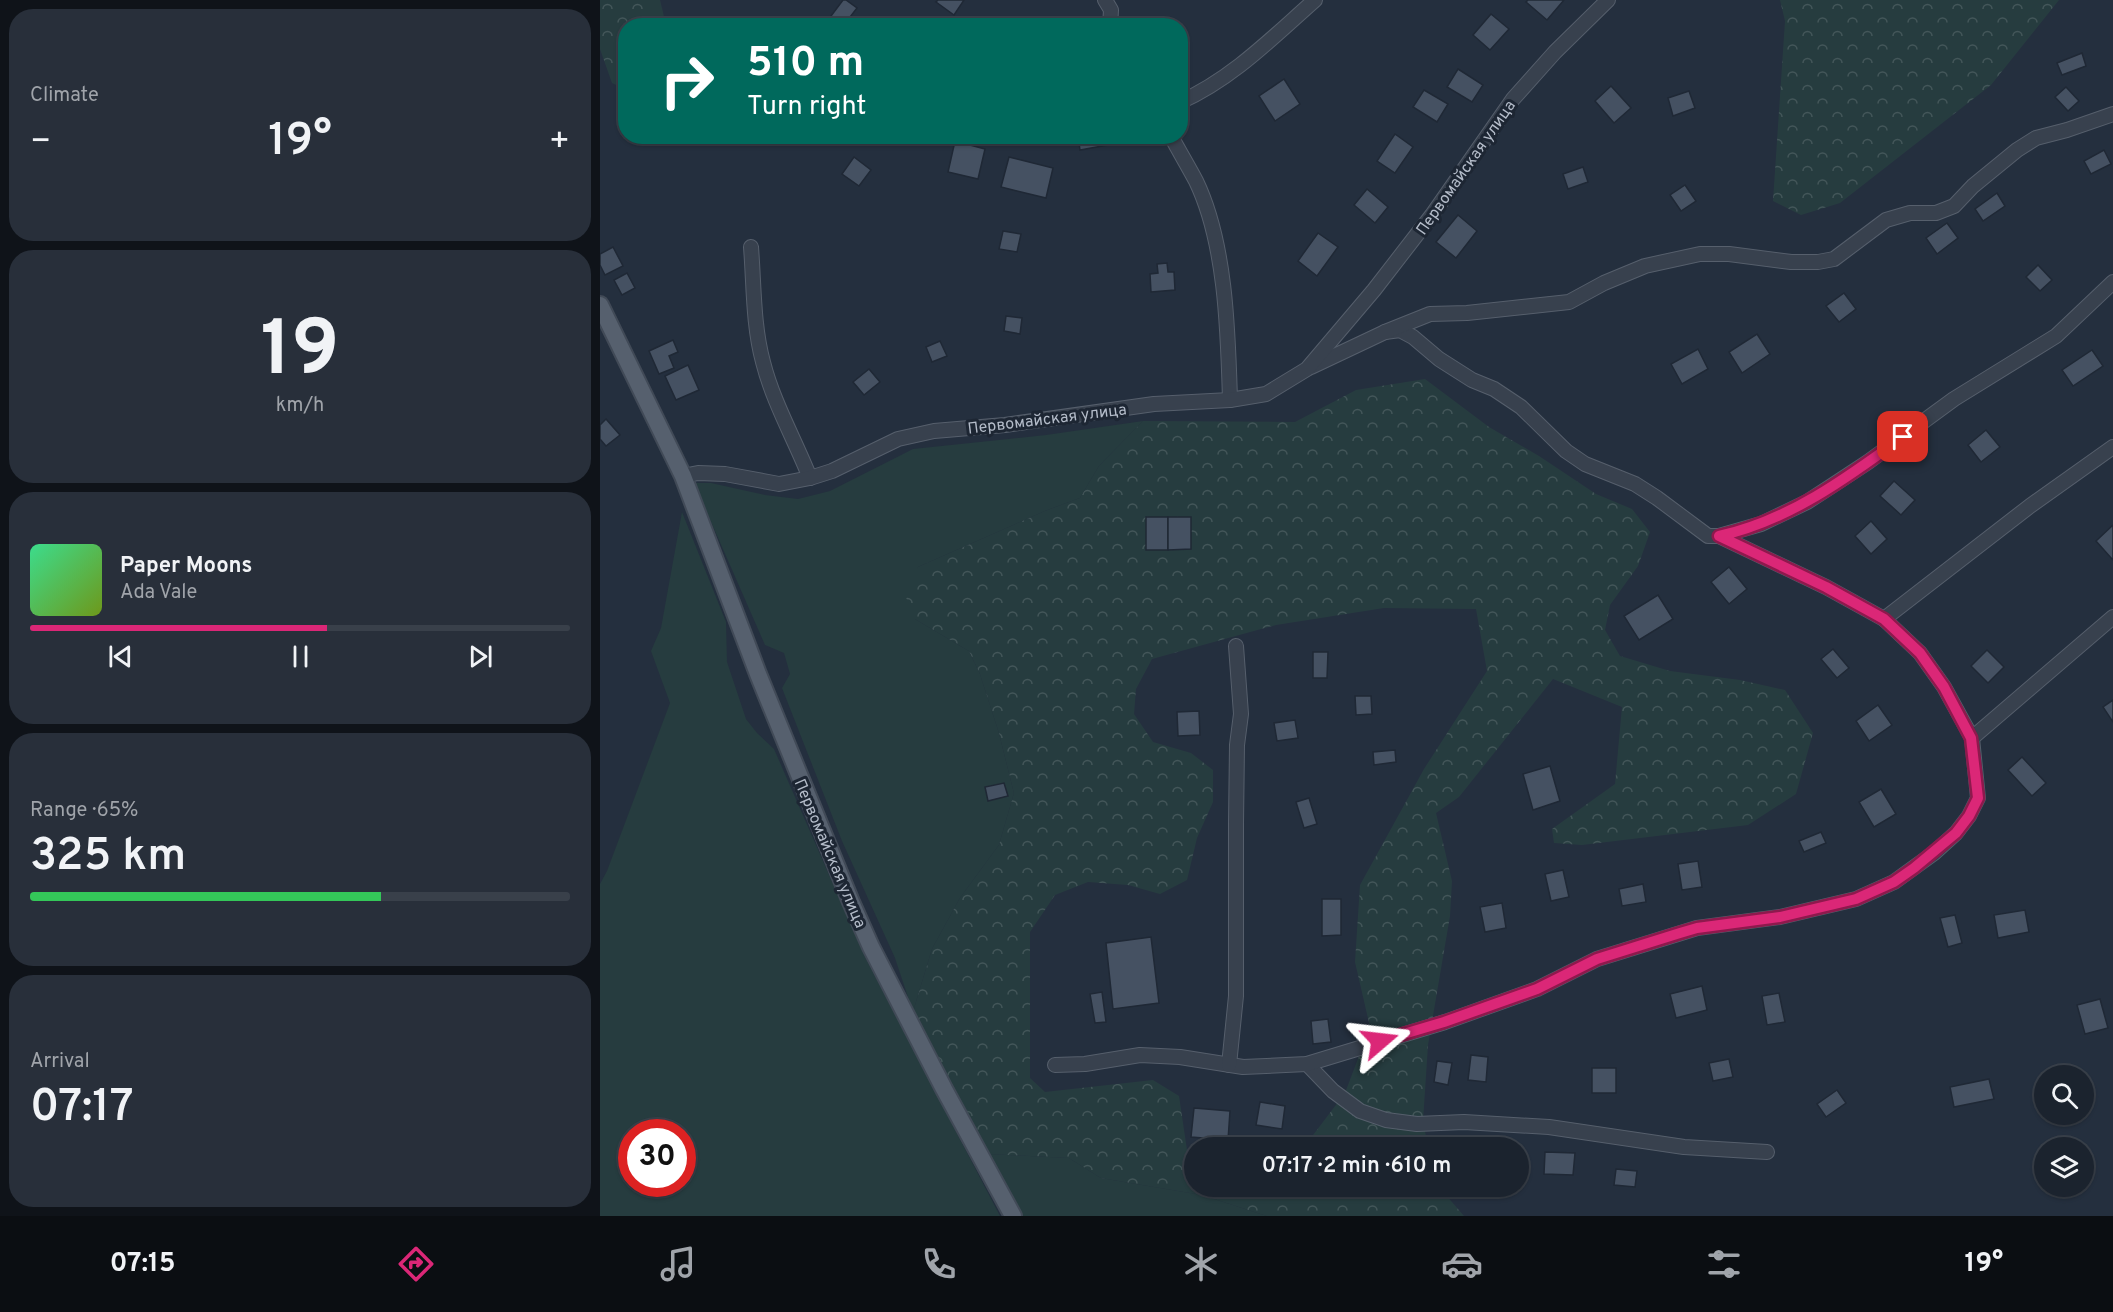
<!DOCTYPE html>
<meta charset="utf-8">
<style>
body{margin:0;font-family:Overpass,sans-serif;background:#282f3a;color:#f1f3f6;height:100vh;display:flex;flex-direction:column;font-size:22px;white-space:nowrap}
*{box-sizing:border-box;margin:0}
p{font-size:20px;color:#a0a4aa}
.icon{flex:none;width:33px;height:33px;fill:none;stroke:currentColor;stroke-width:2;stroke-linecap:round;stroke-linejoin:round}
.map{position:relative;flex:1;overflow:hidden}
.panel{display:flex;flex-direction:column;gap:9px;padding:9px;background:#0f1319;width:600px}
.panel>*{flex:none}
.hud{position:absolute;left:18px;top:18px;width:570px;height:126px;border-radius:24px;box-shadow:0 2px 4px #0004,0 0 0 2px #39404a;background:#00695c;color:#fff;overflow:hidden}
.tools{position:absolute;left:1434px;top:1065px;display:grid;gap:12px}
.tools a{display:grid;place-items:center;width:60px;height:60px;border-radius:50%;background:#1b232e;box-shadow:0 2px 4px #0004,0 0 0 2px #39404a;font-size:30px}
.speed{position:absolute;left:18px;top:1119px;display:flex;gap:12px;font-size:30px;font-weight:700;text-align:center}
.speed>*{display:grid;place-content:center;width:78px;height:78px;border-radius:50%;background:#1b232e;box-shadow:0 2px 4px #0004,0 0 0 2px #39404a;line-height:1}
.speed .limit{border:9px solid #d22;background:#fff;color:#111}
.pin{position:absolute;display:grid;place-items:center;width:51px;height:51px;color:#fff;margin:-26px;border-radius:12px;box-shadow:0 3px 9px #0006}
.me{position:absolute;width:66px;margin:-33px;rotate:73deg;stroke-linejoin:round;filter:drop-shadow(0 0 4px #0008)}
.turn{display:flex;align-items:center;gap:21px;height:126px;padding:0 30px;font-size:27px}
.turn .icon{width:78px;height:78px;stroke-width:2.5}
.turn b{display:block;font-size:42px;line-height:51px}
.big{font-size:45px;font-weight:600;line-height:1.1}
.panel .widget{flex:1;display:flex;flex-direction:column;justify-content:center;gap:9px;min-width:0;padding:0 21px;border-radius:24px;background:#282f3a}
.panel .dial{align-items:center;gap:0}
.dial b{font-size:78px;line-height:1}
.song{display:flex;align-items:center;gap:18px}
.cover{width:72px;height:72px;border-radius:9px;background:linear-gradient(135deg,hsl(150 70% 55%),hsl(80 70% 35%))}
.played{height:6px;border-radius:3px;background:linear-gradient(90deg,#db2777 55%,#39404a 55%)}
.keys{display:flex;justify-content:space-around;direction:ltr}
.heat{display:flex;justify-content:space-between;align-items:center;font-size:33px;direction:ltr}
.charge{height:9px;border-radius:4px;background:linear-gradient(90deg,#34c759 65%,#39404a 0)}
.trip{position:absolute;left:584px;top:1137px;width:345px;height:60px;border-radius:30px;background:#1b232e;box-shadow:0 2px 4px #0004,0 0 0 2px #39404a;font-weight:600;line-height:60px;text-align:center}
.menu{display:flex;height:96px;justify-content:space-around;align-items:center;background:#0b0e12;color:#a0a4aa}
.menu .icon{width:42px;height:42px}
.menu .active{color:#db2777}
.menu b{font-size:27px;color:#f1f3f6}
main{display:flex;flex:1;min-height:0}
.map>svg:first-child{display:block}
.grass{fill:#263c3f;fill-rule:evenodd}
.forest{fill:url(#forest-crowns)}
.building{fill:#455162;stroke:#1f2835;stroke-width:1.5}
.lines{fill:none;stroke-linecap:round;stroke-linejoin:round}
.minor-casing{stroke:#565f6c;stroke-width:16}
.major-casing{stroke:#414a57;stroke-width:20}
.minor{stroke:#38414e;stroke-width:14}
.major{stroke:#56606e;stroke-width:16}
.route-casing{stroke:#8e194d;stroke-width:15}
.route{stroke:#db2777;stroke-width:10}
.labels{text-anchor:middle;stroke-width:6;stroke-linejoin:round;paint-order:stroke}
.street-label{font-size:16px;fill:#b4bcc9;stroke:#1d2633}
</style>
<main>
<section class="panel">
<div class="widget"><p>Climate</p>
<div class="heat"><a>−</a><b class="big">19°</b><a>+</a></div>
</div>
<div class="widget dial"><b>19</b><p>km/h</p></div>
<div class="widget">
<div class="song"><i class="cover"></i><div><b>Paper Moons</b><p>Ada Vale</p></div></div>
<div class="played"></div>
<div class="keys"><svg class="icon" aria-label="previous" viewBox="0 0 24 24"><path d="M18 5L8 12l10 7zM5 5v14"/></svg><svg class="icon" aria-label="pause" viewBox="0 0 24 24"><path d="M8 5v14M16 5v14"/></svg><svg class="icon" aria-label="next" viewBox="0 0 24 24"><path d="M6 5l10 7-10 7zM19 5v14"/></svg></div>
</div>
<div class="widget"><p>Range · 65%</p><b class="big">325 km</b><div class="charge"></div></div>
<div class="widget"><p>Arrival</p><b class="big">07:17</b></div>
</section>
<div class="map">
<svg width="1513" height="1216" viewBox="0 0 1513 1216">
<defs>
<pattern id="forest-crowns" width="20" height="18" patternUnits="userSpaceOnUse" patternTransform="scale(1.5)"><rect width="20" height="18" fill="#263c3f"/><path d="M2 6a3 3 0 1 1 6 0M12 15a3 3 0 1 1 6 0" fill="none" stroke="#435659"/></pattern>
</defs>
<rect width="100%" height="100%" fill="#242f3e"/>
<g class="grass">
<path d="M 543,421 L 499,466 L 480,498 L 445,511 L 318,567 L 315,619 L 369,651 L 380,674 L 399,733 L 414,793 L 399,845 L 360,898 L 332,949 L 313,1012 L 295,958 L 242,841 L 182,688 L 190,674 L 184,653 L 165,645 L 94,483 L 111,483 L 165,495 L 198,499 L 230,491 L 313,449 L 446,435 Z"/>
<path d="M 82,512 L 126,622 L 127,662 L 146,719 L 157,733 L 174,749 L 265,957 L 400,1216 L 0,1216 L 0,884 L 7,871 L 70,703 L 51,651 L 61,628 ZM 82,1132 L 82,1184 L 32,1184 L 32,1132 Z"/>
<path d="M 390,1154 L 469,1158 L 501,1178 L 602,1195 L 667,1216 L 420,1216 Z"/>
</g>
<g class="forest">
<path d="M 0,0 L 60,0 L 66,25 L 26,26 L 25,89 L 12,83 L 0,49 Z"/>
<path d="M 1180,0 L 1459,0 L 1391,85 L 1240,203 L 1201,215 L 1173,201 L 1185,21 Z"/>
<path d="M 825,379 L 889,427 L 939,456 L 996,494 L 1032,509 L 1050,532 L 1038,566 L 1010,605 L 1005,630 L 1020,656 L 1070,671 L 1140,680 L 1185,690 L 1213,733 L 1196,794 L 1148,825 L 982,845 L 954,843 L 952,829 L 1015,784 L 1022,707 L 953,679 L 859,797 L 836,813 L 852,881 L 850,916 L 828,1045 L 823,1121 L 828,1147 L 704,1147 L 745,1093 L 770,1027 L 755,962 L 760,885 L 824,769 L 887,671 L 876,609 L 784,608 L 676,625 L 552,659 L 536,689 L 534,714 L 553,742 L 591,753 L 613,770 L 613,802 L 597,838 L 587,880 L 560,894 L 528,885 L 488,882 L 455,895 L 430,932 L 430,1078 L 445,1092 L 553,1080 L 579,1096 L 588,1157 L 594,1158 L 594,1186 L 839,1187 L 864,1216 L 667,1216 L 602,1195 L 501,1178 L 469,1158 L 390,1154 L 348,1086 L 313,1012 L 332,949 L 360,898 L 399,845 L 414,793 L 399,733 L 380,674 L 369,651 L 315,619 L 305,595 L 318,567 L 445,511 L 480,498 L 499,466 L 543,421 L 695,422 L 756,390 Z"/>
</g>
<g class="building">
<path d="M 243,0 L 246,0 L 257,8 L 244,25 L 231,16 Z"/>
<path d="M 338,0 L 364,0 L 354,15 L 336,2 Z"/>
<path d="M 928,0 L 964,0 L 947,20 L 926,2 Z"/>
<path d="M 891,14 L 909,29 L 890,50 L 873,35 Z"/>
<path d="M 1482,53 L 1486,66 L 1462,75 L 1457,63 Z"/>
<path d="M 858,69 L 883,85 L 872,102 L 847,87 Z"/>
<path d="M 684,79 L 700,104 L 675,121 L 659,96 Z"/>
<path d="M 1011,86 L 1031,108 L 1014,123 L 995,101 Z"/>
<path d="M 1466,87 L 1479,101 L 1468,111 L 1455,97 Z"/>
<path d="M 824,90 L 848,104 L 837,122 L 813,107 Z"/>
<path d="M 1089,91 L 1095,108 L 1073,116 L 1068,98 Z"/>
<path d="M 795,134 L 813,147 L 795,173 L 777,161 Z"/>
<path d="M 478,136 L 518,136 L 519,143 L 480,150 Z"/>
<path d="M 355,141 L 385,149 L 378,179 L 348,172 Z"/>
<path d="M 1504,150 L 1511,164 L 1491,174 L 1484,161 Z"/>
<path d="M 254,157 L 271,170 L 259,186 L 242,174 Z"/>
<path d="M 409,157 L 453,168 L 446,198 L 401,187 Z"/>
<path d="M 983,167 L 988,182 L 968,189 L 963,174 Z"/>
<path d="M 1085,185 L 1096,201 L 1081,211 L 1070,195 Z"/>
<path d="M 767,189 L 788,207 L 775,223 L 754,205 Z"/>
<path d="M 1397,193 L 1405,206 L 1383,221 L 1375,209 Z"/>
<path d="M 858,215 L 877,231 L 856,258 L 836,242 Z"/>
<path d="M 1347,223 L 1358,238 L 1337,254 L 1326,238 Z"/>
<path d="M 403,231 L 421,234 L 417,252 L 399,249 Z"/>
<path d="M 718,233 L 738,247 L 717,276 L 698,261 Z"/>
<path d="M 13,247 L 23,266 L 5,275 L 0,265 L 0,254 Z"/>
<path d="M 567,263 L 568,272 L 574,272 L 575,290 L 551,292 L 550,274 L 558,273 L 557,264 Z"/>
<path d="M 1438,265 L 1452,280 L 1440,291 L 1426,277 Z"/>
<path d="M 27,273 L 35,288 L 22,295 L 14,280 Z"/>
<path d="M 1244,293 L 1256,309 L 1239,322 L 1226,306 Z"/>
<path d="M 406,316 L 422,318 L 420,334 L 404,331 Z"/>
<path d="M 1157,334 L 1170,354 L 1142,373 L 1129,352 Z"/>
<path d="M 73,340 L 78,352 L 69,356 L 74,368 L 59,374 L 49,351 Z"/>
<path d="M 340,341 L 347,356 L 332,362 L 326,347 Z"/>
<path d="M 1098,349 L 1108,369 L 1082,384 L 1071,364 Z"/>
<path d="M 1492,350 L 1503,366 L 1473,386 L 1462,370 Z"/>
<path d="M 88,365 L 99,390 L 76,400 L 65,376 Z"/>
<path d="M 269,369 L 280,382 L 264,395 L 253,382 Z"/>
<path d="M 6,419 L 20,435 L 6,446 L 0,439 L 0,425 Z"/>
<path d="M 1386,430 L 1400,447 L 1381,462 L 1368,445 Z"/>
<path d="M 1294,481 L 1315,500 L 1301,515 L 1280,496 Z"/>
<rect x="546" y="517" width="22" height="33"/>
<path d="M 568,517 L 591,517 L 591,549 L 568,550 Z"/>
<path d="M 1271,521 L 1287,539 L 1271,554 L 1255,536 Z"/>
<path d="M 1513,525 L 1513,560 L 1496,541 Z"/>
<path d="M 1129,567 L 1147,589 L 1129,604 L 1111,582 Z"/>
<path d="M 1058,595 L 1073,619 L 1039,640 L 1024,616 Z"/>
<path d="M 1233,649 L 1249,668 L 1237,678 L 1221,659 Z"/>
<path d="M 1387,650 L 1404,667 L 1388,683 L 1371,666 Z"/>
<path d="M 713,652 L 728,652 L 727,678 L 713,678 Z"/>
<path d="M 755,696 L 771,696 L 772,714 L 756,715 Z"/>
<path d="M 1513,700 L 1513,722 L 1503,707 Z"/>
<path d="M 1278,705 L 1292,725 L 1269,741 L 1256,721 Z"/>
<path d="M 599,711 L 600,735 L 578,736 L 577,712 Z"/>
<path d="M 695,720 L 698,738 L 677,741 L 674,723 Z"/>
<path d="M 795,750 L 796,762 L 774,765 L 773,752 Z"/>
<path d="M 1422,757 L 1446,783 L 1432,796 L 1408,770 Z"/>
<path d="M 950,766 L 960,801 L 933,810 L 923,774 Z"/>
<path d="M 404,783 L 408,796 L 388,801 L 385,787 Z"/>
<path d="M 1281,789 L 1296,814 L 1274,827 L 1259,802 Z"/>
<path d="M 709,798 L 717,824 L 704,828 L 696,802 Z"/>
<path d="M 1221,832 L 1226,843 L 1204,852 L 1199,841 Z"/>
<path d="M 1098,861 L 1102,887 L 1082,890 L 1078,864 Z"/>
<path d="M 963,870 L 969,897 L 951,901 L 945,874 Z"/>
<path d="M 1043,884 L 1046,902 L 1022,906 L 1019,889 Z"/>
<path d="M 722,899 L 741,899 L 741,935 L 722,936 Z"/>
<path d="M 902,903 L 906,928 L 885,932 L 880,907 Z"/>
<path d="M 1425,910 L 1429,932 L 1398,938 L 1394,915 Z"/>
<path d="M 1355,915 L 1362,943 L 1348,947 L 1340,918 Z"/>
<path d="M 551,937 L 559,1003 L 513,1009 L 506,943 Z"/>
<path d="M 1102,986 L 1107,1010 L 1076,1018 L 1070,994 Z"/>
<path d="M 502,992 L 506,1022 L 495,1023 L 490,994 Z"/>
<path d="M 1179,993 L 1185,1022 L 1167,1025 L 1162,996 Z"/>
<path d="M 1500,999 L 1508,1028 L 1485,1034 L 1477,1005 Z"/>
<path d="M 728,1019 L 731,1042 L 713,1044 L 711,1021 Z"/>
<path d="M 871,1055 L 888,1057 L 886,1082 L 868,1080 Z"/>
<path d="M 1129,1059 L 1133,1077 L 1113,1081 L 1109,1063 Z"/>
<path d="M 837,1061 L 852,1063 L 848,1085 L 834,1082 Z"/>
<rect x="992" y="1068" width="24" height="25"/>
<path d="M 1389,1079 L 1394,1099 L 1354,1107 L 1350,1087 Z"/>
<path d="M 1237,1090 L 1246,1103 L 1226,1117 L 1217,1104 Z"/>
<path d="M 660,1102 L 685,1106 L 682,1129 L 656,1125 Z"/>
<path d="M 594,1108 L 630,1111 L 628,1140 L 591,1137 Z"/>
<path d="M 945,1152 L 975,1153 L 973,1175 L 944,1174 Z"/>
<path d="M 1016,1169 L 1037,1171 L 1035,1187 L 1014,1185 Z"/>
</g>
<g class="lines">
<g class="minor-casing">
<g id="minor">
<path d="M 505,0 L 511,10 L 510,26"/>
<path d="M 580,102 C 632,79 673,37 715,0"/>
<path d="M 571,136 C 579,151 588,166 596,181 C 626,243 628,332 630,400"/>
<path d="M 151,247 C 154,285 153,325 163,362 C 173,402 195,440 210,478"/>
<path d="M 785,332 L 800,330 L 813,337 L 839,359 L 872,380 L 894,389 L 921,407 L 966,451 L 985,464 L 1035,484 L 1057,498 L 1108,536 L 1119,536 L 1161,524 L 1207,502 L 1230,487 L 1268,462 L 1354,399 L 1456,336 L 1513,282"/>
<path d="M 711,367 L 785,332 L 830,314 L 867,313 L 969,302 L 1004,283 L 1045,266 L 1100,254 L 1129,254 L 1191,262 L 1218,262 L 1234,259 L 1286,220 L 1310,213 L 1336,213 L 1354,206 L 1373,186 L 1417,150 L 1436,138 L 1467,130 L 1513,114"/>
<path d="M 83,476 L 98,473 L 125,474 L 179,484 L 210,478 L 232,471 L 298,439 L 334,431 L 405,425 L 554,404 L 630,400 L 666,394 L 707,369 L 774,290 L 832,215 L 913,99 L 955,52 L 1008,0"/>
<path d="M 1284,619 L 1430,506 L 1513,447"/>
<path d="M 1372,738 L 1513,617"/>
<path d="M 707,1064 L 733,1091 L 760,1111 L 786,1120 L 817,1124 L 864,1122 L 949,1127 L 1084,1147 L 1167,1152"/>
<path d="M 455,1065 L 485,1064 L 540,1055 L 580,1057 L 643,1067 L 707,1064 L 845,1022 L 937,989 L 997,959 L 1097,928 L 1180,917 L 1256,899 L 1294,882 L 1334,853 L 1356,833 L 1369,816 L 1378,798 L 1372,738 L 1344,687 L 1320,653 L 1284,619 L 1226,587 L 1119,536"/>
<path d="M 629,1065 L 636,996 L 636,823 L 637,745 L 641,714 L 636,646"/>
</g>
</g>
<g class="major-casing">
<path id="major" d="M 0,305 L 83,476 L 158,674 L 251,902 L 271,947 L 344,1089 L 413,1216"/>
</g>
<use href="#minor" class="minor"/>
<use href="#major" class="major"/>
</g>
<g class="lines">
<g class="route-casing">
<path id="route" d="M 780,1041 L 844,1022 L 937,989 L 997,959 L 1080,933 L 1097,928 L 1180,917 L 1256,899 L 1294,882 L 1314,868 L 1356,833 L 1369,816 L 1378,798 L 1371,738 L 1344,687 L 1320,653 L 1284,619 L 1226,587 L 1119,536 C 1188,521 1247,478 1303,437"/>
</g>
<use href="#route" class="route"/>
</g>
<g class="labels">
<g class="street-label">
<text transform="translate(865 167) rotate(-55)" y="6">Первомайская улица</text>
<text transform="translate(447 418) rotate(-7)" y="6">Первомайская улица</text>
<text transform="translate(231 853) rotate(67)" y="6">Первомайская улица</text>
</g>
</g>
</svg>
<div class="tools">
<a><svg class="icon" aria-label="search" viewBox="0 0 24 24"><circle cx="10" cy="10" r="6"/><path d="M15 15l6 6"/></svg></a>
<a><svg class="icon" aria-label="layers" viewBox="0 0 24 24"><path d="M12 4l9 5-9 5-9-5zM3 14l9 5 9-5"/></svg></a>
</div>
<div class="speed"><div class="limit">30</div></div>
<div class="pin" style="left:1303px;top:437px;background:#d93025"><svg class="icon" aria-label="arrive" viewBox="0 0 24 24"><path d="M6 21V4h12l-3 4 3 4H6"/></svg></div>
<svg class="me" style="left:780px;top:1041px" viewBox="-20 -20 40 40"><path d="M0-17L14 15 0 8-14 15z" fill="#db2777" stroke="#fff" stroke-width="4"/></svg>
<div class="trip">07:17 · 2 min · 610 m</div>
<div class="hud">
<div class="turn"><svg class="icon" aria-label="right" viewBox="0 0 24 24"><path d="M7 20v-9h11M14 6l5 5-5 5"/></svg><div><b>510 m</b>Turn right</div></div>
</div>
</div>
</main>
<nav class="menu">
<b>07:15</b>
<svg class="icon active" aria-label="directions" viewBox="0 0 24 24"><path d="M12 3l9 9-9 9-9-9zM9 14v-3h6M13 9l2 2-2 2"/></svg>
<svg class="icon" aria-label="music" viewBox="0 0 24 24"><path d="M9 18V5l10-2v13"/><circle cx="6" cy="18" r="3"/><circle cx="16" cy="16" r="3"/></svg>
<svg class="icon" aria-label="phone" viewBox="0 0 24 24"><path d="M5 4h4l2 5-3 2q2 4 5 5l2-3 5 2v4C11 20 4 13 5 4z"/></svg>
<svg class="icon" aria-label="climate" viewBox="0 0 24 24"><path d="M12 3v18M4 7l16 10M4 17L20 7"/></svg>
<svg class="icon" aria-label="car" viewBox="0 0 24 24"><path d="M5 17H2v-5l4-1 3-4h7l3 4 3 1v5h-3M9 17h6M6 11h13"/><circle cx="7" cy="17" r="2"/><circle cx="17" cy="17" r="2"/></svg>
<svg class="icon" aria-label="filters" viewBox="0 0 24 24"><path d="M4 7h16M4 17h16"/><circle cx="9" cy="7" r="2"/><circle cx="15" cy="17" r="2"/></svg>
<b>19°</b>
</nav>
